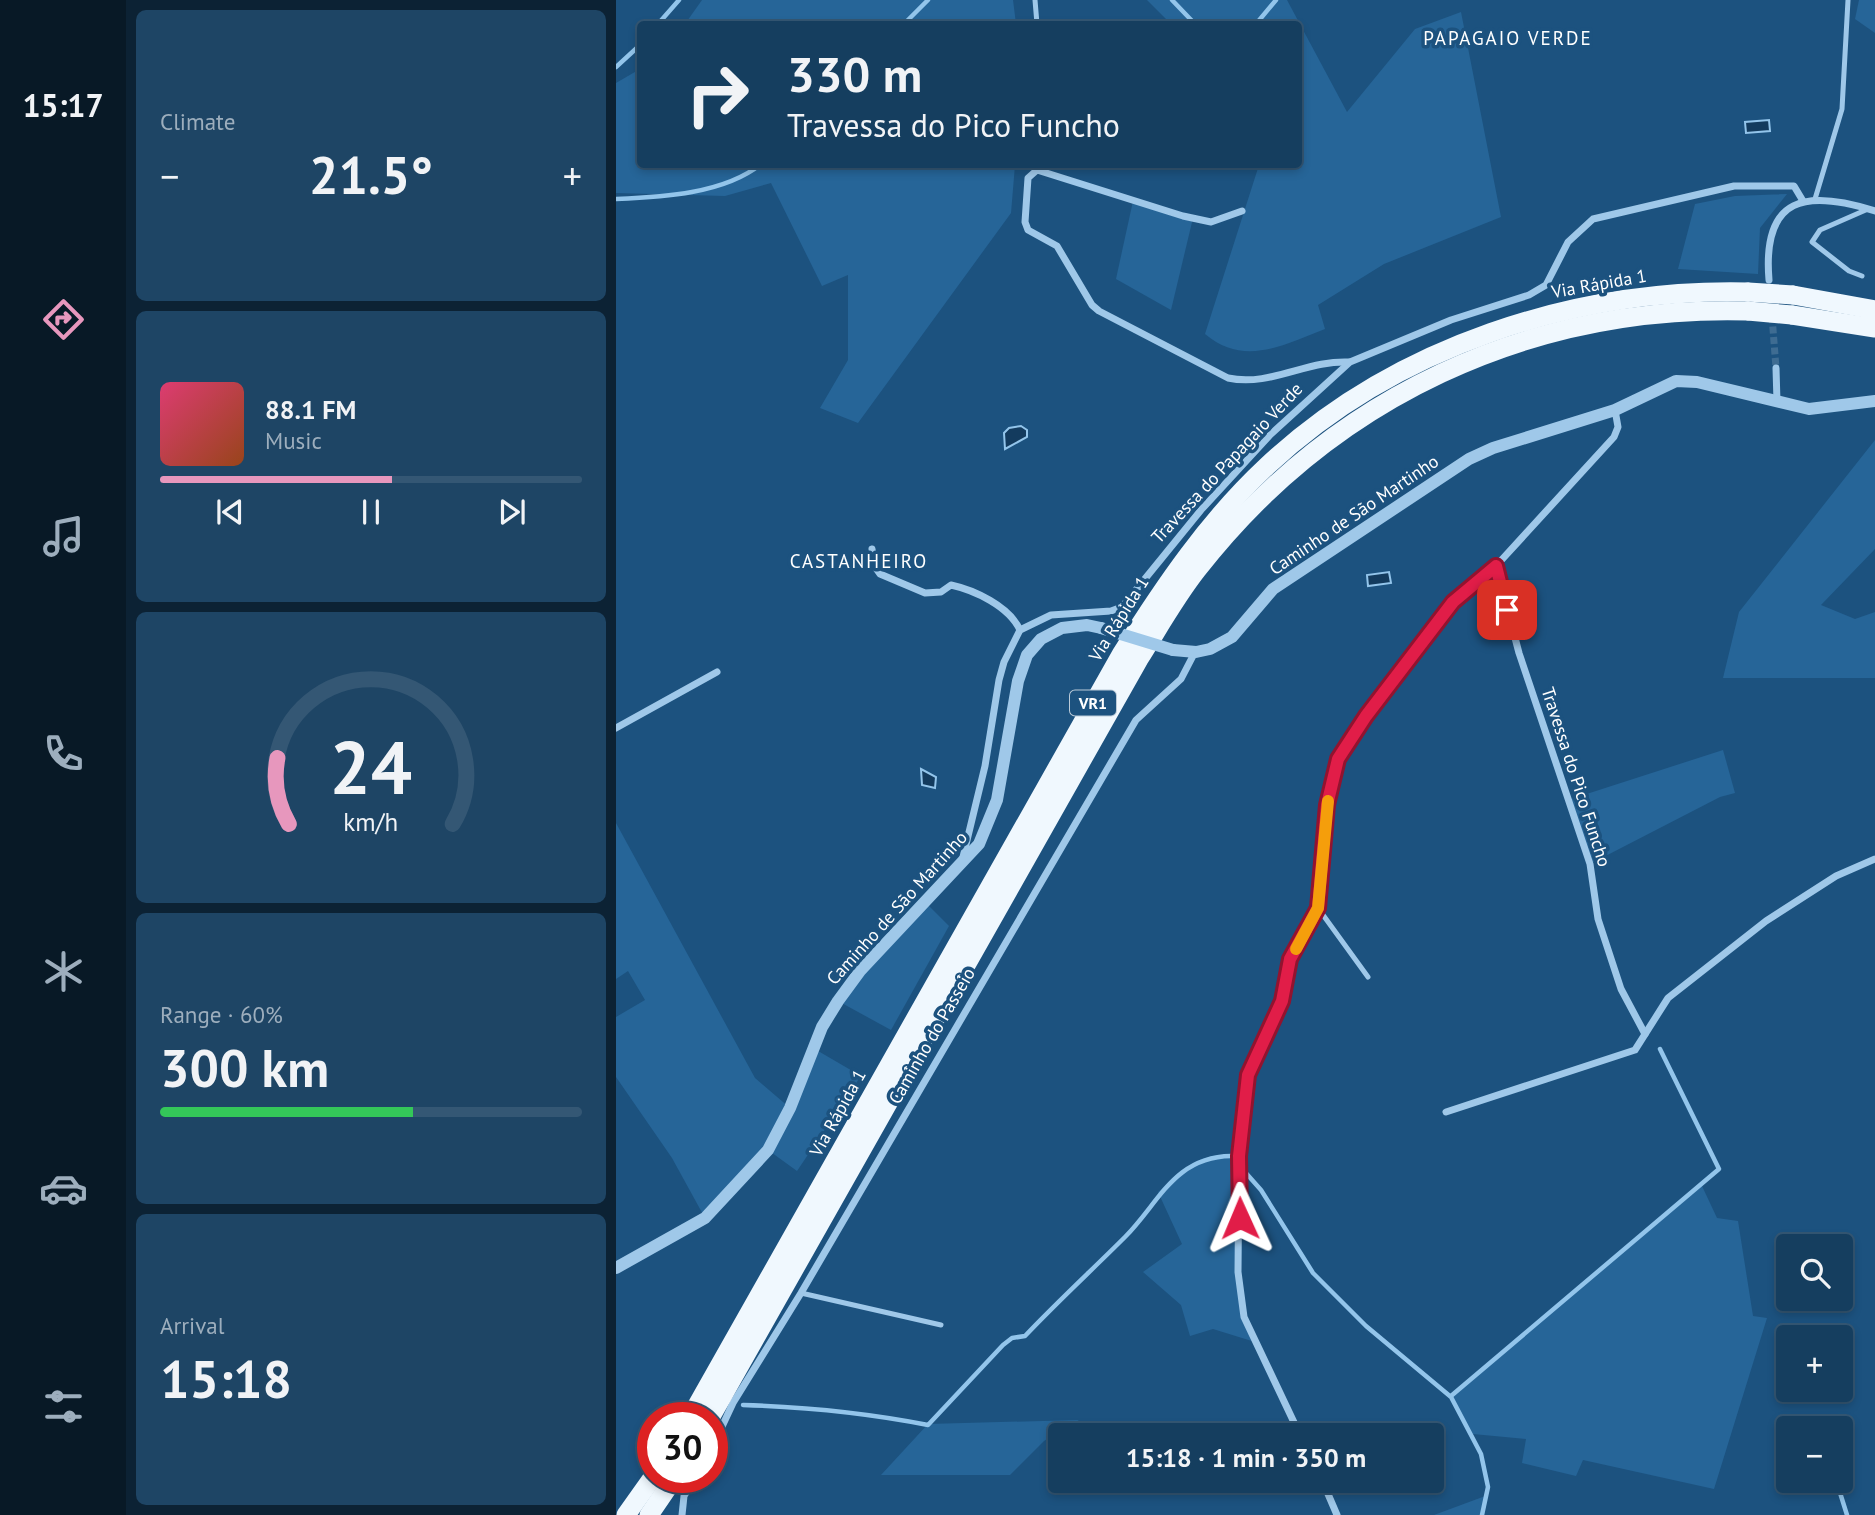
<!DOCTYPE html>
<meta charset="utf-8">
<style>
body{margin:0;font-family:"PT Sans",sans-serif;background:#1e4565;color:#f1f3f6;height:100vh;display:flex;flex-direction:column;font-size:26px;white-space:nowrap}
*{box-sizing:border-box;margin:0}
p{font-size:23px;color:#9daebd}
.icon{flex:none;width:38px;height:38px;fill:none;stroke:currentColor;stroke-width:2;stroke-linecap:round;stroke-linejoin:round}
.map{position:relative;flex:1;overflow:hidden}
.panel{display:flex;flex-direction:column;gap:10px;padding:10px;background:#0c2234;width:490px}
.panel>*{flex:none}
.banner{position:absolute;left:21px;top:21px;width:665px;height:147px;border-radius:7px;box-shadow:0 4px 10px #0003,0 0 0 2px #345774;background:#153e5f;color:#f1f3f6;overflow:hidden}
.fabs{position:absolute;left:1160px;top:1234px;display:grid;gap:14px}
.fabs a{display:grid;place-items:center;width:77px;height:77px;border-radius:7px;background:#153e5f;box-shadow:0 4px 10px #0003,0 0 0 2px #345774;font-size:35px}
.speed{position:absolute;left:21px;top:1402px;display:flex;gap:14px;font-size:35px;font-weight:700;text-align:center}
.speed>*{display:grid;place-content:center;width:91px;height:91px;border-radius:50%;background:#153e5f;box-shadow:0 4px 10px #0003,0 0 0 2px #345774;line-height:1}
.speed .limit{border:10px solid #d22;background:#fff;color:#111}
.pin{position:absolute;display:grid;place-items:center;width:60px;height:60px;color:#fff;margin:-30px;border-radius:14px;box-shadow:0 4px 10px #0006}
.me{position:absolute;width:77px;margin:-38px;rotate:359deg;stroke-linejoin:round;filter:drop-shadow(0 0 5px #0008)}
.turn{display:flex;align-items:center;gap:24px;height:147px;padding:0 35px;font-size:32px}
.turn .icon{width:91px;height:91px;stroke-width:2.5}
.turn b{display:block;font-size:49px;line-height:60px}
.big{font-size:52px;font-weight:700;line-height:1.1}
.panel .card{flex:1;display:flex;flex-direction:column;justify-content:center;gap:10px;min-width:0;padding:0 24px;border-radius:10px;background:#1e4565}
.panel .dial{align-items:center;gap:0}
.dial svg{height:182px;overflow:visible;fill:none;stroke:#345774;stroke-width:7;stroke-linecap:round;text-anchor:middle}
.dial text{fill:#f1f3f6;stroke:none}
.song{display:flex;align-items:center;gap:21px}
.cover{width:84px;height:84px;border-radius:10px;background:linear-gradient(135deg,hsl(340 70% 55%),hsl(20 70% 35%))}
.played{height:7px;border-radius:4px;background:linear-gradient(90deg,#e797bd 55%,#345774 55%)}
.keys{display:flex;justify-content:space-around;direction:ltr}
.heat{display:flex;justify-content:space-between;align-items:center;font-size:38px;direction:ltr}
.charge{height:10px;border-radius:5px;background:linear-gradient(90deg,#34c759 60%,#345774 0)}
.trip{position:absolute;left:432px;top:1423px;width:396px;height:70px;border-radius:7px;background:#153e5f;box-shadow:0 4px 10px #0003,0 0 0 2px #345774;font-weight:700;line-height:70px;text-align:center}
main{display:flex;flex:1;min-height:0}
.menu{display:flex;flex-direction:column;width:126px;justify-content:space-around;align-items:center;background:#081926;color:#9daebd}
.menu .icon{width:49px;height:49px}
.menu .active{color:#e797bd}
.menu b{font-size:32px;color:#f1f3f6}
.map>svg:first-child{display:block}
.green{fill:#266598}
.water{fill:#133b5e;stroke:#93c5eb;stroke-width:2}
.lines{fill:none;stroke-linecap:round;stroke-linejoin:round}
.stream{stroke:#93c5eb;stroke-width:4.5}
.minor-tunnel{stroke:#3e6c92;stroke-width:7;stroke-dasharray:7 3.5;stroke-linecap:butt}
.service{stroke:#9fc8e9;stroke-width:5}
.minor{stroke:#9fc8e9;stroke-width:7}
.tertiary{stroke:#9fc8e9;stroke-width:12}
.trunk{stroke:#f0f8fe;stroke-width:19}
.tertiary-bridge{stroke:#9fc8e9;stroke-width:12}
.trunk-bridge{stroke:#f0f8fe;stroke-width:19}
.route-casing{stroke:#92132f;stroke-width:18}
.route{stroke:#e11d48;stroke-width:12}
.slow{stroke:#f59e0b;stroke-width:12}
.labels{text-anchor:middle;stroke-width:7;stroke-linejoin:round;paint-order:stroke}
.shield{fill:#1c527f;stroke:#bbcbd9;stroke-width:2}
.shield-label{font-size:16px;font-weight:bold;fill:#fff}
.street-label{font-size:18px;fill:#fff;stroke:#1c527f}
.neighbourhood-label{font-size:19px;letter-spacing:2px;fill:#fff;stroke:#1c527f}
</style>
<main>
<nav class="menu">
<b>15:17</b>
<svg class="icon active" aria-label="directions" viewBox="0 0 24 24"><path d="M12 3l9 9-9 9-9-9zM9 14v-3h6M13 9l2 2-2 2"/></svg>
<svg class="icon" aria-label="music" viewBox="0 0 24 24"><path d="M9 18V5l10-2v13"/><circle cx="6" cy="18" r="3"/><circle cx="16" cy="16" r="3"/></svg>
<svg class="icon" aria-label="phone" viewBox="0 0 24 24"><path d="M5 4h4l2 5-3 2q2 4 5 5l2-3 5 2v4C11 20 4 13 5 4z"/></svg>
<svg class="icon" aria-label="climate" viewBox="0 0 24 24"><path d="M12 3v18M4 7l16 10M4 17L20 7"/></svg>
<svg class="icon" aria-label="car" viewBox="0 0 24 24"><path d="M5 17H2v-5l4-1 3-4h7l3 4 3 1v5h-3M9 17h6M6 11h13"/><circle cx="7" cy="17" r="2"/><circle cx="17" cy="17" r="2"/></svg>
<svg class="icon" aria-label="filters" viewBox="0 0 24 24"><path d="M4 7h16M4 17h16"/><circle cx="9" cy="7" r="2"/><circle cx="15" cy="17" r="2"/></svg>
</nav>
<section class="panel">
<div class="card"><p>Climate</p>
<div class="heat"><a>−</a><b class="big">21.5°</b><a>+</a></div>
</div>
<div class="card">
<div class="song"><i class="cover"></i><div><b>88.1 FM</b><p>Music</p></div></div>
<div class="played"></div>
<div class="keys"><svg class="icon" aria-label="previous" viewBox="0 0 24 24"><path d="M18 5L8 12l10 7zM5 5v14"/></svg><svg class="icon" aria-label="pause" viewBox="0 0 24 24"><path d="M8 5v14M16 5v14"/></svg><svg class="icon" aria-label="next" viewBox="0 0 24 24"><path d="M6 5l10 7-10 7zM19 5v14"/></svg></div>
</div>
<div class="card dial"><svg viewBox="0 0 100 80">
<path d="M14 69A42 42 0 1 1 86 69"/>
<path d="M14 69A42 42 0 0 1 9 40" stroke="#e797bd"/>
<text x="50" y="56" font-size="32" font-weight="700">24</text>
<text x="50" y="72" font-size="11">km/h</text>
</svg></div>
<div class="card"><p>Range · 60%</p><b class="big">300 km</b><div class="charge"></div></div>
<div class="card"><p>Arrival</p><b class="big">15:18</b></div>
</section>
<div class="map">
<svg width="1259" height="1515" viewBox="0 0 1259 1515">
<rect width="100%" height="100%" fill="#1c527f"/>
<g class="green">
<path d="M 86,0 L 397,0 L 400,24 L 69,24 Z"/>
<path d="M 531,0 L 671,0 L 731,112 L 799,29 L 845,12 L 885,217 L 768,264 L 702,305 L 709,329 C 668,345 628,367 589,334 L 643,165 L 682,164 L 682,24 L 555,24 Z"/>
<path d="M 1243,0 L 1259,0 L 1259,33 L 1239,19 Z"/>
<path d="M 24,69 L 24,164 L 399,165 L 395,213 L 242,423 L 204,408 L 232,360 L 232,275 L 206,286 L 155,183 L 109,196 L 0,193 L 0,83 Z"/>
<path d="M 1171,194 L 1144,228 L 1142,274 L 1062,269 L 1079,204 L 1119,196 Z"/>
<path d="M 517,201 L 577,218 L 555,310 L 500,279 Z"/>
<path d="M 1259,440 L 1259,549 L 1205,605 L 1239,619 L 1259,612 L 1259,678 L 1107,678 L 1123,612 Z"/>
<path d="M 1107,750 L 1119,793 L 1104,797 L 974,864 L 952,800 Z"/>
<path d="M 0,823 L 139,1078 L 174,1108 L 197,1048 L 245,1076 L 181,1171 L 152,1150 L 89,1218 L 56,1158 L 0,1077 L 0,1017 L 29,1000 L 12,971 L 0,979 Z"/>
<path d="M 309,902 L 333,926 L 275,1030 L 222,1001 Z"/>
<path d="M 601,1155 L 623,1156 L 625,1317 L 639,1342 L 597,1329 L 574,1336 L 565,1305 L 527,1272 L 566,1244 L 542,1192 L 585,1159 Z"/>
<path d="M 1086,1186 L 1101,1218 L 1122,1221 L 1137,1316 L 1151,1318 L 1098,1489 L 967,1460 L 960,1476 L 906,1463 L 910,1439 L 857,1434 L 835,1397 Z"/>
<path d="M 463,1420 L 428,1441 L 394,1475 L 265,1475 L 312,1424 Z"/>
<path d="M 872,1495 L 868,1515 L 818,1515 Z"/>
</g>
<g class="water">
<path d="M 1153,120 L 1154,131 L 1130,133 L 1129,122 Z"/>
<path d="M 405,426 L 411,430 L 411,437 L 389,449 L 388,433 L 393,428 Z"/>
<path d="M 773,572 L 775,583 L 752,586 L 751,575 Z"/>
<path d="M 305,769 L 320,777 L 319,788 L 306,785 Z"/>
</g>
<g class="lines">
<g class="stream">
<path d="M 556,0 L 579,24"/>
<path d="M 42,24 L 63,0"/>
<path d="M 288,24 L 312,0"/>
<path d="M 640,24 L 660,0"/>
<path d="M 0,67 L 24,45"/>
<path d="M 0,199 C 46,197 108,194 145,164"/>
<path d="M 629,1172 L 645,1190 L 697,1273 L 750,1326 L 835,1397 L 865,1454 L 872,1487 L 866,1515"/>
<path d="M 835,1396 L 1103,1169 L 1044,1049"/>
<path d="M 127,1405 C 190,1407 251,1413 312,1425 L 387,1345 L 396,1338 L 409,1336 C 441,1302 476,1270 509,1237 C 543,1203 558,1157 615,1156"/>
<path d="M 1220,1480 L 1231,1515"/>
</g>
<path class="minor-tunnel" d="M 1156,316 L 1160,368"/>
<g class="service">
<path d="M 419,0 L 421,24"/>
<path d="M 1199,199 L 1226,109 L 1232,0"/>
<path d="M 1246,276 L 1233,271 L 1196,242 L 1204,230 L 1252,209"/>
<path d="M 702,908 L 752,977"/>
<path d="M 185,1293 L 325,1325"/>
</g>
<g class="minor">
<path d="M 626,211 L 595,222 L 567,216 L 421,170 L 412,178 L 409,222 L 412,230 L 441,246 L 476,305 L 483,311 L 612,378 C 654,387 691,360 733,362"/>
<path d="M 1153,280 C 1146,196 1190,189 1259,211"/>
<path d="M 1160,368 L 1161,402"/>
<path d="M 256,549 L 259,567 L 264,574 L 309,593 L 325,592 L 335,585 C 358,590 393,606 404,630"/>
<path d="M 880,566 L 903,653 L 974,864 L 982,919 L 1005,989 L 1029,1034"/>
<path d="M 0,728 L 101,672"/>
<path d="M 346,861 L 369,766 L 383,680 L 388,662 L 404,630 L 435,615 L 495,611 L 506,607 L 585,510 L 654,435 L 734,362 L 835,320 L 913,295 L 930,285 L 952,242 L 977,219 L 1118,186 L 1178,186 L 1187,201"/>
<path d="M 830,1112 L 1019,1050 L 1052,998 L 1150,921 L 1220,876 L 1259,859"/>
<path d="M 684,1435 L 628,1317 L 622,1272 L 623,1156 L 632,1075 L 666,1001 L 674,959 L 702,908 L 715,779 L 722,759 L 750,716 L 837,602 L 880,566 L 998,437 L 1002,427 L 999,410"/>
<path d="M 96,1448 L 117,1403 L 185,1293 L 520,720 L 565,679 L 579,652"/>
<path d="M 706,1480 L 721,1515"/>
<path d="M 66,1515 L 68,1496 L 79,1477"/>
</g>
<g class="tertiary">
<path d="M 557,650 L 580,652 L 594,649 L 616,637 L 657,589 L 853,459 L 877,448 L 999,410 L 1060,381 L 1081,382 L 1193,409 L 1259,401"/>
<path d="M 0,1268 L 89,1218 L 152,1150 L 174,1108 L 206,1027 L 222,1001 L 244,971 L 363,844 L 381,800 L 402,681 L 411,655 L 425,639 L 446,628 L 471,625 L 485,628"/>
</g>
<g class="trunk">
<path d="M 1177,295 L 1259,310"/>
<path d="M 1176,315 L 1259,328"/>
<path d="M 74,1418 L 506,653 C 548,586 593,520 651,466 C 779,346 960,288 1132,292"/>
<path d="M 94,1418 L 523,659 C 542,629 559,598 581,570 C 716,397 913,305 1132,311"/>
<path d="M 10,1515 L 37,1477"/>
<path d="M 33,1515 L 59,1477"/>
</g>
<path class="tertiary-bridge" d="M 485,628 L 557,650"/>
<g class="trunk-bridge">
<path d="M 1132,292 L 1177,295"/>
<path d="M 1132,311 L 1176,315"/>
</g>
</g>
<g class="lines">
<g class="route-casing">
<path id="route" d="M 624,1218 L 623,1156 L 632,1075 L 666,1001 L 674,959 L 702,908 L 711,805 L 722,759 L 750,716 L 837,602 L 880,566 L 891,610"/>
</g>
<use href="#route" class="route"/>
<path class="slow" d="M 680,949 L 702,908 L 712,801"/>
</g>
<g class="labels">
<rect class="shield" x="454" y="690.5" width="46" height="25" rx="5"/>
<g class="shield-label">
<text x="477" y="709">VR1</text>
</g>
<g class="street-label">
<text transform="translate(983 284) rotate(-10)" y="6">Via Rápida 1</text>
<text transform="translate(611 463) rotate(-47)" y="6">Travessa do Papagaio Verde</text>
<text transform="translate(738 515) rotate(-34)" y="6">Caminho de São Martinho</text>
<text transform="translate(503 619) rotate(-58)" y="6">Via Rápida 1</text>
<text transform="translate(960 777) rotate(72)" y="6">Travessa do Pico Funcho</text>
<text transform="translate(281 908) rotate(-48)" y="6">Caminho de São Martinho</text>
<text transform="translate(316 1036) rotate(-60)" y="6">Caminho do Passeio</text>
<text transform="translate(222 1113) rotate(-61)" y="6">Via Rápida 1</text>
</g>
<g class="neighbourhood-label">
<text x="892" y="45">PAPAGAIO VERDE</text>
<text x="243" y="568">CASTANHEIRO</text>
</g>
</g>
</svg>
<div class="fabs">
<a><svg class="icon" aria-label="search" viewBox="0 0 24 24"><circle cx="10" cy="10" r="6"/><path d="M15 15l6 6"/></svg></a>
<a>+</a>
<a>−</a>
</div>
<div class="speed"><div class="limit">30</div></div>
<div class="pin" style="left:891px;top:610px;background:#d93025"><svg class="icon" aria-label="arrive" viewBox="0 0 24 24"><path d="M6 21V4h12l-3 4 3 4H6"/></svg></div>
<svg class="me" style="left:624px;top:1218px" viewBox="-20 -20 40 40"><path d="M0-17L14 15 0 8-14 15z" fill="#e11d48" stroke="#fff" stroke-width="4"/></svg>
<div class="trip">15:18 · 1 min · 350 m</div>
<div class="banner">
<div class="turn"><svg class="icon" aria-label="right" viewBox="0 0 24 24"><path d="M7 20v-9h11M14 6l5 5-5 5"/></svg><div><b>330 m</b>Travessa do Pico Funcho</div></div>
</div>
</div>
</main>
